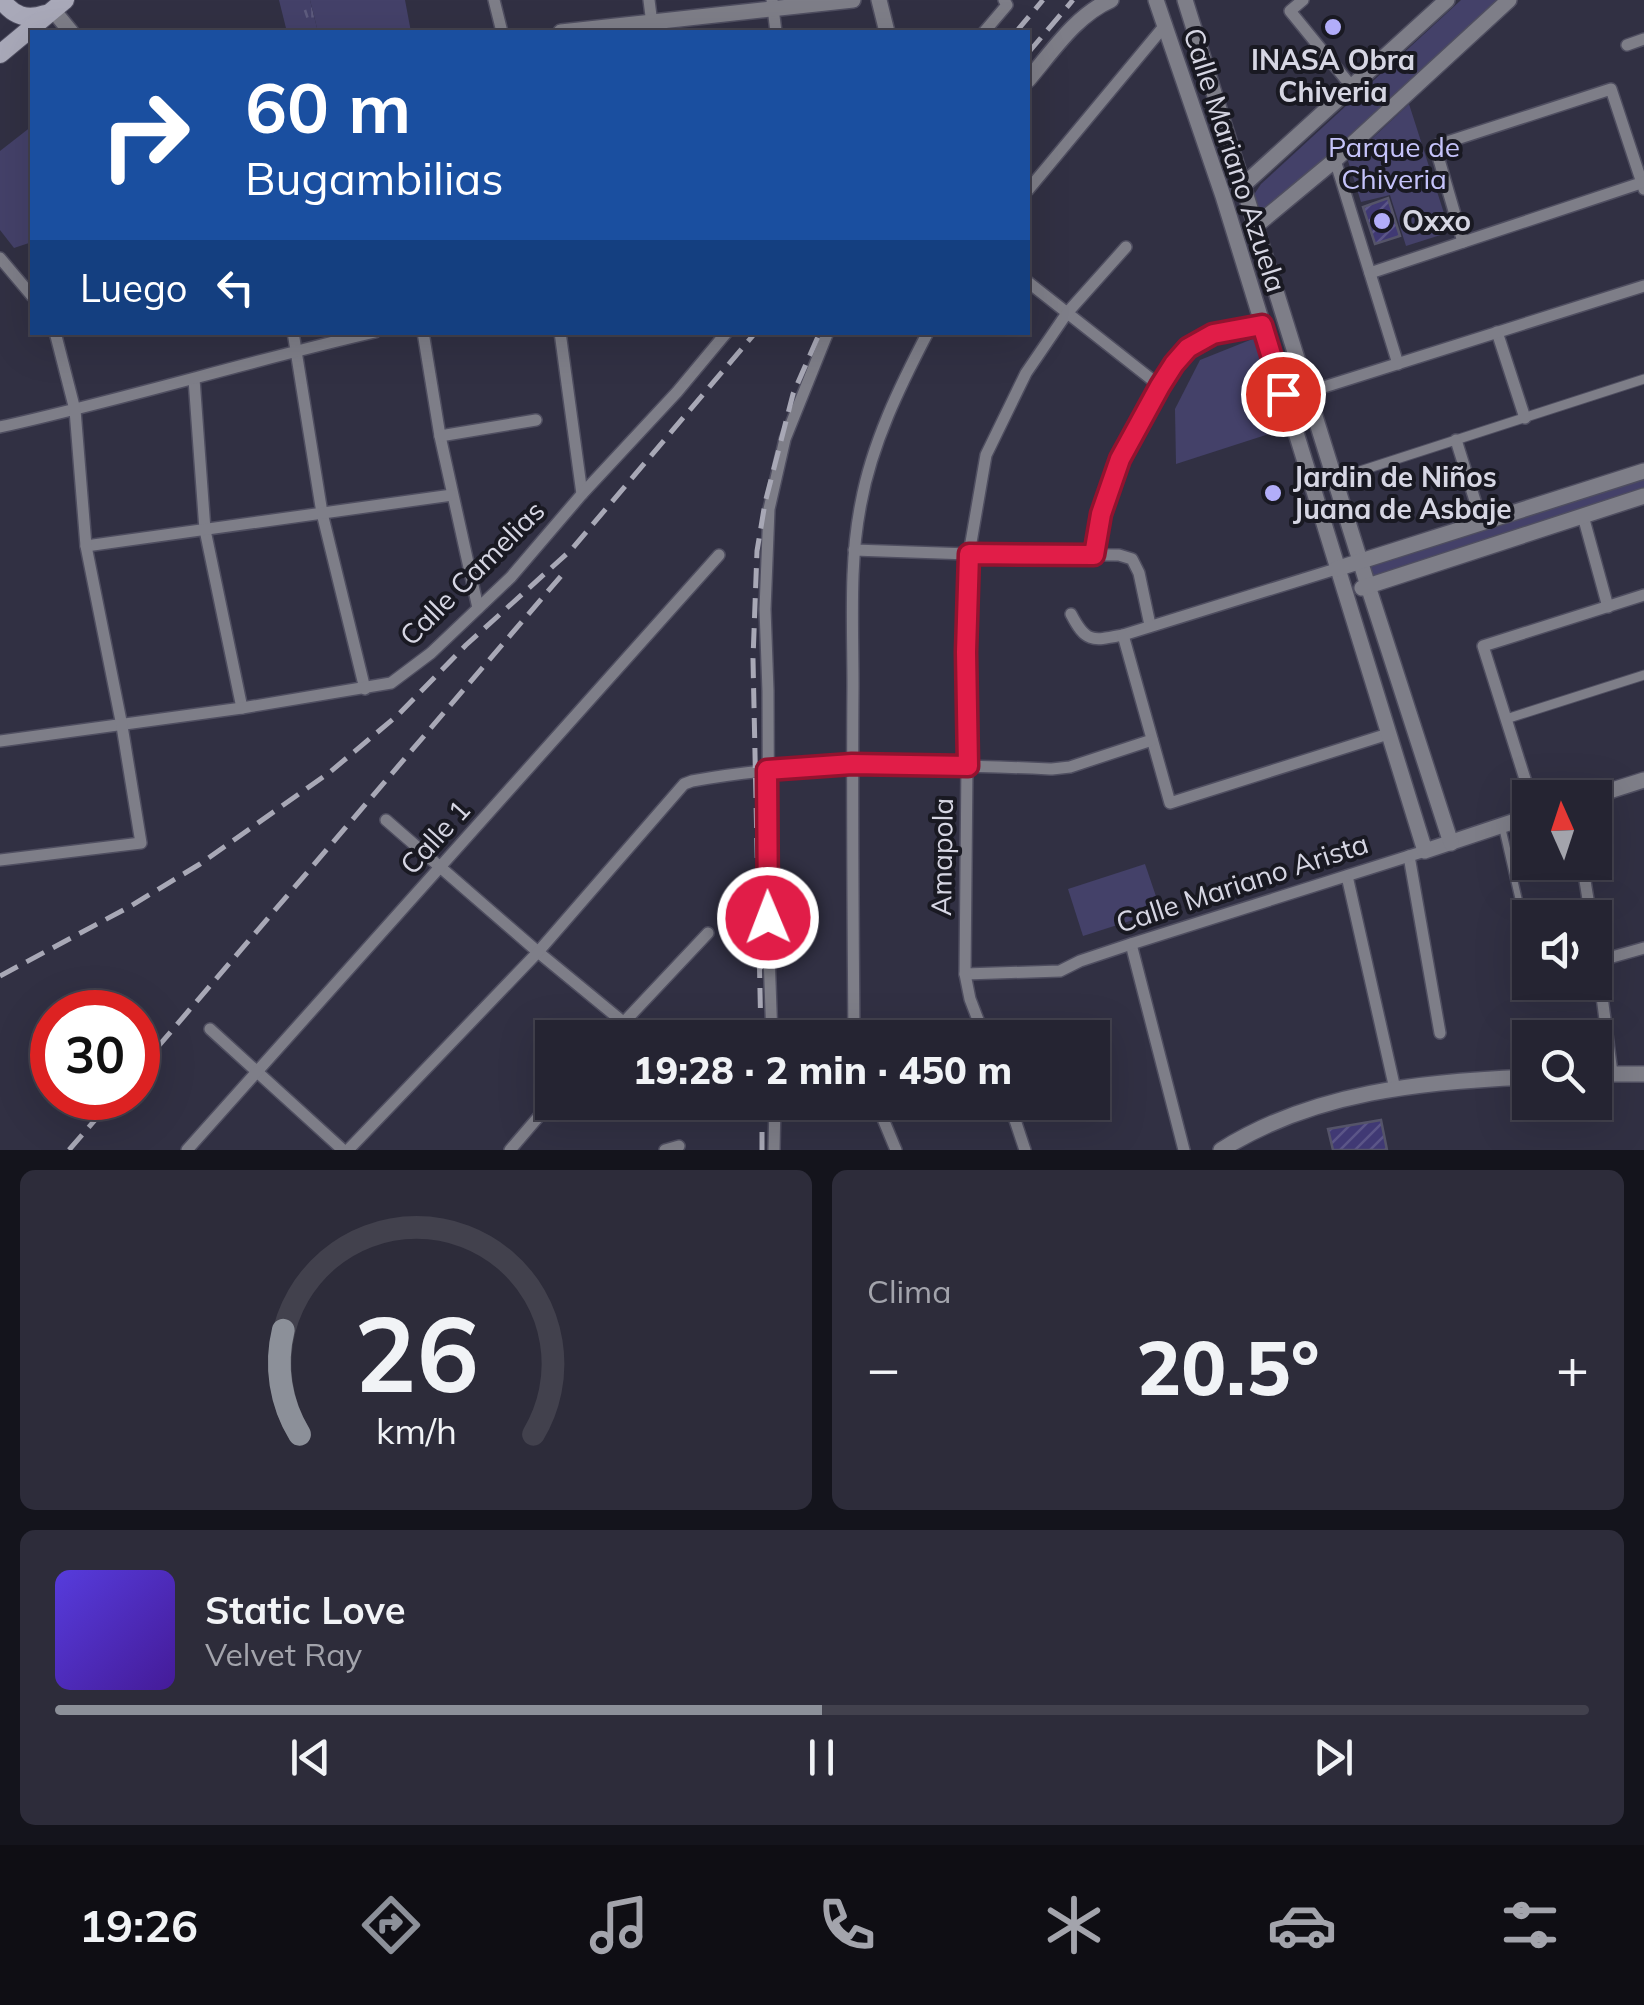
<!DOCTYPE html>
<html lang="es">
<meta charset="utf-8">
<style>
body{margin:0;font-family:Mulish,sans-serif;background:#2d2c3a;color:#f1f3f6;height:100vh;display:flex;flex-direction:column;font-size:38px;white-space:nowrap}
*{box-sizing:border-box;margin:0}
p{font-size:32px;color:#a3a4ac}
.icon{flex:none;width:55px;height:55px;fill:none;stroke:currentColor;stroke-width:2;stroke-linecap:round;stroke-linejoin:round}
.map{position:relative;height:1150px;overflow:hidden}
.panel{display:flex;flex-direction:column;gap:20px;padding:20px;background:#14141c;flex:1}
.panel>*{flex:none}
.guide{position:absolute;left:30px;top:30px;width:1000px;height:305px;border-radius:0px;box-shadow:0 10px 40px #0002,0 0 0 2px #42414d;background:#1a4fa0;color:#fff;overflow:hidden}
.needle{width:65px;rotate:357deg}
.tools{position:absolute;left:1512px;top:780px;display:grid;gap:20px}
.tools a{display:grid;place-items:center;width:100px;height:100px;border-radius:0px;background:#252432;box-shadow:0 10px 40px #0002,0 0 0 2px #42414d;font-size:50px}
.speed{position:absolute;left:30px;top:990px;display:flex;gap:20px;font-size:50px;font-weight:700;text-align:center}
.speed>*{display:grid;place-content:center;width:130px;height:130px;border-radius:50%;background:#252432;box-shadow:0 10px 40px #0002,0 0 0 2px #42414d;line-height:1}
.speed .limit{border:15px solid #d22;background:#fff;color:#111}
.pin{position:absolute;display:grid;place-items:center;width:85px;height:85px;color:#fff;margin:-42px;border:5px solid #fff;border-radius:50%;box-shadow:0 2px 10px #0007}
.me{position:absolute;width:110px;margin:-55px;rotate:359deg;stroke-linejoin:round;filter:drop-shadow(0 0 8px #0008)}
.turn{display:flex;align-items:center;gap:35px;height:210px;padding:0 50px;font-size:45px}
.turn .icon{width:130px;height:130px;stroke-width:2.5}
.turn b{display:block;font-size:70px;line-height:85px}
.then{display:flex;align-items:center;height:95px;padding:0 50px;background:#0003;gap:20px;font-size:38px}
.big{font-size:75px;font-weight:800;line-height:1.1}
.panel .card{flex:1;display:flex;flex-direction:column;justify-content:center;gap:15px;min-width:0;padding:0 35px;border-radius:15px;background:#2d2c3a}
.panel .dial{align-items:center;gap:0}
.dial svg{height:260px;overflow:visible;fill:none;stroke:#42414d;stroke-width:7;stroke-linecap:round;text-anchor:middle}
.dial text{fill:#f1f3f6;stroke:none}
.song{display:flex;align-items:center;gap:30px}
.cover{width:120px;height:120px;border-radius:15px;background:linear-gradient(135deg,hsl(250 70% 55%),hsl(260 70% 35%))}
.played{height:10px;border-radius:5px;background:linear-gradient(90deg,#8c9099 50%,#42414d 50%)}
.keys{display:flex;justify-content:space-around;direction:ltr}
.heat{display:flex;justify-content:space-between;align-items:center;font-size:55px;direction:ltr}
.panel .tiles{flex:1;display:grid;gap:20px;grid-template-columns:1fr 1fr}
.card:last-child{grid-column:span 2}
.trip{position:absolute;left:535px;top:1020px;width:575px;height:100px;border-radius:0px;background:#252432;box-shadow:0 10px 40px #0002,0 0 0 2px #42414d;font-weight:800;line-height:100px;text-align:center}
.tabs{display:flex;height:160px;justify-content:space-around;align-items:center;background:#0f0e14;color:#a3a4ac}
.tabs .icon{width:70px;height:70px}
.tabs .current{color:#8c9099}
.tabs b{font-size:45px;color:#f1f3f6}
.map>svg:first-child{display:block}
.grass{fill:url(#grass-tufts)}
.park{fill:#444169}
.building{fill:url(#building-hatch);stroke:#555469;stroke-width:2.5}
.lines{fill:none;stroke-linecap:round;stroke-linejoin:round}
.service-casing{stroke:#4f4e60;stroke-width:9}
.pedestrian-casing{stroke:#4f4e60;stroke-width:11}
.minor-casing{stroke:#4f4e60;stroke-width:14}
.tertiary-casing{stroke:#4f4e60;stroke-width:18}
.secondary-casing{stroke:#4f4e60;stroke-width:20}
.service{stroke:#7e7e88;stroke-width:6}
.pedestrian{stroke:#7e7e88;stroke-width:9}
.minor{stroke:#7e7e88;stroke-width:11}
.tertiary{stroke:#7e7e88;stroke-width:15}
.secondary{stroke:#a9a9b9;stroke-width:18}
.rail{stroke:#a8a8b6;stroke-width:5;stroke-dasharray:20 10;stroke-linecap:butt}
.route-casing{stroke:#92132f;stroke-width:25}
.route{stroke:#e11d48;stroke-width:18}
.poi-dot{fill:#b2adf9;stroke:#191922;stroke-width:4}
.labels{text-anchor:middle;stroke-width:8;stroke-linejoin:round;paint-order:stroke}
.poi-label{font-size:28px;font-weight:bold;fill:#d6d6e3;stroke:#191922;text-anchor:start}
.park-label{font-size:28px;fill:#c5c3fa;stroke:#191922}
.street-label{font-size:28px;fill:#d6d6e3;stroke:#191922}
</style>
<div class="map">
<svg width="1644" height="1150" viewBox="0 0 1644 1150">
<defs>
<pattern id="grass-tufts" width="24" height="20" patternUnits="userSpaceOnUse" patternTransform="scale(2.5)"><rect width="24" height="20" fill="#444169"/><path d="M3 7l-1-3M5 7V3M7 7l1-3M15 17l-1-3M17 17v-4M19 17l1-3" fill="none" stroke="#5e5c7e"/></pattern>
<pattern id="building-hatch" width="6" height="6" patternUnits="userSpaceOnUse" patternTransform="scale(2.5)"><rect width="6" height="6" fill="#403974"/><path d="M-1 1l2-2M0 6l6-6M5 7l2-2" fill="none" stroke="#5b5588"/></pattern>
</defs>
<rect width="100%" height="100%" fill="#313043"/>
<path class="grass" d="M 279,0 L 310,0 L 318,32 L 287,32 Z"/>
<g class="park">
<path d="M 310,0 L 405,0 L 411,32 L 318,32 Z"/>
<path d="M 1461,0 L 1500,0 L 1277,202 L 1268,209 L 1256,206 L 1253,196 L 1261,184 Z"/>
<path d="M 1409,104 L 1450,232 L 1406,246 L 1390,195 L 1361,202 L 1348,161 Z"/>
<path d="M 32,126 L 32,242 L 14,248 L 0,230 L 0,151 Z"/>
<path d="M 1255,338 L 1281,430 L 1176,464 L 1175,409 L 1200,360 Z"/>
<path d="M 1644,477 L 1644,491 L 1372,578 L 1368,565 Z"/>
<path d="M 1145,864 L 1161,911 L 1083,936 L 1068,889 Z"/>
</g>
<g class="building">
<path d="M 1388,198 L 1400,236 L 1375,244 L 1363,207 Z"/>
<path d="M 1381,1120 L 1387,1150 L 1333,1150 L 1328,1129 Z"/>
</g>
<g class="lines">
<g class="service-casing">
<path id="service" d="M 1502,827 L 1523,918"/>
</g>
<g class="pedestrian-casing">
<g id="pedestrian">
<path d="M 1335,479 L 1644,379"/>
<path d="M 1506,719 L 1644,675"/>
</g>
</g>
<g class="minor-casing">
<g id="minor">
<path d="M 494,0 L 502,32"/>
<path d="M 649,0 L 653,32"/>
<path d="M 772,0 L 776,32"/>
<path d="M 1303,0 L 1290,11 L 1352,87"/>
<path d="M 984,32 L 1007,5 L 1004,0"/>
<path d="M 1627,45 L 1644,39"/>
<path d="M 1335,160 L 1398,364"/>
<path d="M 1028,190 L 1166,24"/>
<path d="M 1463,242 L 1435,146 L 1611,89 L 1644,189"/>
<path d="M 0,258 L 32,296"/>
<path d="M 1370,273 L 1644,182"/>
<path d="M 1028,282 L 1160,386"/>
<path d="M 293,332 L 322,513 L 365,689"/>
<path d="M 423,332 L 440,436 L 478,608"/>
<path d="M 560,332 L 582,494"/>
<path d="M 1497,332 L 1525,418"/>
<path d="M 194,379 L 205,530 L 242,708"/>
<path d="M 1308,392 L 1644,286"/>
<path d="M 0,427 C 126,399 249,361 375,332"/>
<path d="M 440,436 L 536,420"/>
<path d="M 1456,440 L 1482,523"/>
<path d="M 1583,516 L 1608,607"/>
<path d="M 86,546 L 452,495"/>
<path d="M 854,550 L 969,554 L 1119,555 L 1132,559 L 1139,573 L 1150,625"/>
<path d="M 1094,555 C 1104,495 1121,458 1150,405 C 1160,385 1172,362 1189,348 C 1210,331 1236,329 1261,325"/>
<path d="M 1071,614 C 1086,643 1092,641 1123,635 L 1336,569"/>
<path d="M 1123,635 L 1170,803 L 1388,734"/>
<path d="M 0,741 L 242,708 L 391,683 L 431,653 L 511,577 L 582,494 L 677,392 L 727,332"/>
<path d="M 1531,798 L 1483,646 L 1644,595"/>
<path d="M 386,820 L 538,952 L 623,1022"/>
<path d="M 1409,856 L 1440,1033"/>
<path d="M 0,860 L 141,843 L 122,726 L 86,546 L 75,410 L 55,332"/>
<path d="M 1582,862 L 1591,918"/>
<path d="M 1347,876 L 1395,1089"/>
<path d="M 1595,943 L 1612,1073"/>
<path d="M 1131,944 L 1184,1150"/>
<path d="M 1598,961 L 1644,948"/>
<path d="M 965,974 L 1060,971 L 1080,961 L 1131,944 L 1425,851"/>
<path d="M 210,1029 L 343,1150"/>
<path d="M 609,1038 L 708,933"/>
<path d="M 772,1038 L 769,955 L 768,691 L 765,609 L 769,509 L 785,439 L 828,332"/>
<path d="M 854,1038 C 853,920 852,803 853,686 C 853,625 849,562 861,503 C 872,443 900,386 928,332"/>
<path d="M 985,1038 L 970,999 L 965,974 L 969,554 L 986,455 L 1026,373 L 1067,313 L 1126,247"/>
<path d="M 876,1102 L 896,1150"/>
<path d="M 1009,1102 L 1025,1150"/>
<path d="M 187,1150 L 719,555"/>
<path d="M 348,1150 L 538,952 L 684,784 L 692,781 C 812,759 930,764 1052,769 L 1070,767 L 1152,740"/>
<path d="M 510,1150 L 552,1101"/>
<path d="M 665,1150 L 679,1146"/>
<path d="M 774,1150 L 775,1102"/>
</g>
</g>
<g class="tertiary-casing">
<g id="tertiary">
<path d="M 879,0 L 887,32"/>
<path d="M 1156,0 L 1223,196 L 1425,851 L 1530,816"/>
<path d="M 1185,0 L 1368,586 L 1451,843"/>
<path d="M 53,10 L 71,32"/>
<path d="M 561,32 L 853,0"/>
<path d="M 1028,80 C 1052,52 1076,15 1111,0"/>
<path d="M 1239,189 L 1447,0"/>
<path d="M 1252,229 L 1335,160 L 1509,0"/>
<path d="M 1336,569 L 1644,471"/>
<path d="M 1362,588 L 1644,496"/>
<path d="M 1587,798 L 1644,780"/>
<path d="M 1595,1074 L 1644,1074"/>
<path d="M 1221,1150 C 1313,1092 1424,1081 1530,1077"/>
</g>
</g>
<g class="secondary-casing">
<g id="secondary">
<path d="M 2,0 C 13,16 27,20 45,14"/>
<path d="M 0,54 L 65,0"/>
</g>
</g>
<use href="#service" class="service"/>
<use href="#pedestrian" class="pedestrian"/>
<use href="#minor" class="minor"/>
<use href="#tertiary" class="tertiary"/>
<use href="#secondary" class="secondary"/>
<g class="rail">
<path d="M 1016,32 L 1043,0"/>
<path d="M 1028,53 L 1073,0"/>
<path d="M 0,976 L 129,907 L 200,864 L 330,772 L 398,715 L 466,645 L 571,550 L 756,332"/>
<path d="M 761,1038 L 753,659 L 757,551 L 765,503 L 793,394 L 820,332"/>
<path d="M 138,1070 L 567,569"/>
<path d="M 762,1102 L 762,1150"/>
<path d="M 69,1150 L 114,1098"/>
</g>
</g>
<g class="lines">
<g class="route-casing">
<path id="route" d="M 768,918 L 767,770 L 852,764 L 968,766 L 966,652 L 969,554 L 1094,555 L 1101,514 L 1120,459 L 1160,386 L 1174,364 L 1188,348 L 1213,334 L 1262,325 L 1283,394"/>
</g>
<use href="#route" class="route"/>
</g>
<g class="poi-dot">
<circle cx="1333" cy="27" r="10"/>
<circle cx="1382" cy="221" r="10"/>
<circle cx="1273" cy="493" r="10"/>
</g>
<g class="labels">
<g class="poi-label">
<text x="1333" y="70" text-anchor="middle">INASA Obra<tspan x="1333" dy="32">Chiveria</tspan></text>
<text x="1402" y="231">Oxxo</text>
<text x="1293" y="487">Jardin de Niños<tspan x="1293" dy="32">Juana de Asbaje</tspan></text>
</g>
<g class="park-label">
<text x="1394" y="157">Parque de<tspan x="1394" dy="32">Chiveria</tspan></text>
</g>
<g class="street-label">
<text transform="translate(1235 160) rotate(72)" y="10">Calle Mariano Azuela</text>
<text transform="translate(472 573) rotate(-45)" y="10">Calle Camelias</text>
<text transform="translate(435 837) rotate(-48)" y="10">Calle 1</text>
<text transform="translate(942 857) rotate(-89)" y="10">Amapola</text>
<text transform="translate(1242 883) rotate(-18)" y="10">Calle Mariano Arista</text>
</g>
</g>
</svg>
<div class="tools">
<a><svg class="needle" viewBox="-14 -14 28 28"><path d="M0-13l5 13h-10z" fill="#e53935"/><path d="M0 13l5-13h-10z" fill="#a3a4ac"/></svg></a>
<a><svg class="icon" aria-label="sound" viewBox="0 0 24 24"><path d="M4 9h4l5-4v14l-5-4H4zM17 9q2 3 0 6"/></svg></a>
<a><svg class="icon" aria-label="search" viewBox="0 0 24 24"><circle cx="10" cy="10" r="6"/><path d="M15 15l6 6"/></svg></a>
</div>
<div class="speed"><div class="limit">30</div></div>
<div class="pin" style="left:1283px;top:394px;background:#d93025"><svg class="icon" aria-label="arrive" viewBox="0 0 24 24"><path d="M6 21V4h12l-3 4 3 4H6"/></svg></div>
<svg class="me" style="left:768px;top:918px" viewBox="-20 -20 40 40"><circle r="17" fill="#e11d48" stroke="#fff" stroke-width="3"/><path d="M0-11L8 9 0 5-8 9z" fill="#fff"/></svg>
<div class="trip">19:28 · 2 min · 450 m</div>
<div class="guide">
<div class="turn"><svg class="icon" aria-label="right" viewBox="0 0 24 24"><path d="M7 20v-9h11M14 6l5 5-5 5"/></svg><div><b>60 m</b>Bugambilias</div></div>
<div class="then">Luego<svg class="icon" aria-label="left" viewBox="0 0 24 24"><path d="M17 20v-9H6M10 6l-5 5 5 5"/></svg></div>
</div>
</div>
<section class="panel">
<div class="tiles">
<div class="card dial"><svg viewBox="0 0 100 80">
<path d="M14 69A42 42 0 1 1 86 69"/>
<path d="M14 69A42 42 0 0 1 9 37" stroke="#8c9099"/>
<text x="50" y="56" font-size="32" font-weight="700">26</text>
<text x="50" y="72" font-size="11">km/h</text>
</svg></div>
<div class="card"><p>Clima</p>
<div class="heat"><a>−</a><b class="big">20.5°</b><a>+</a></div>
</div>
<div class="card">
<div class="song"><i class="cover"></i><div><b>Static Love</b><p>Velvet Ray</p></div></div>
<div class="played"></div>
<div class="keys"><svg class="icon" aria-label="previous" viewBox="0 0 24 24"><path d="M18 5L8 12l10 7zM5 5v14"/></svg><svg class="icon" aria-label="pause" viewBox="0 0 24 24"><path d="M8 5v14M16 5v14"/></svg><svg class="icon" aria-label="next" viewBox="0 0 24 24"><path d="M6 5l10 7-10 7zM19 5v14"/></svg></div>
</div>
</div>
</section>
<nav class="tabs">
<b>19:26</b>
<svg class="icon current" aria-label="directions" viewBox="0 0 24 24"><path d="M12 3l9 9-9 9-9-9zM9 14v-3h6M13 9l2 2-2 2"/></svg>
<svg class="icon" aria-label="music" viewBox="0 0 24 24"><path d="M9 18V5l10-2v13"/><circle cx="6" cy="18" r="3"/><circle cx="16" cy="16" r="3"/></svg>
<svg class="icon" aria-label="phone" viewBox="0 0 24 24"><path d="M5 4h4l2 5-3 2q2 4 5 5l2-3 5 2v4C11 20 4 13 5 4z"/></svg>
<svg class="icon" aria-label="climate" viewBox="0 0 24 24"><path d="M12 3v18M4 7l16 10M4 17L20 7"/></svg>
<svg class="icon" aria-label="car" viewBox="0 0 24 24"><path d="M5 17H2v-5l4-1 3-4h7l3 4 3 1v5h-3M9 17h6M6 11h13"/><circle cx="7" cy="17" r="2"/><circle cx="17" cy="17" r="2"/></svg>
<svg class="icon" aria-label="filters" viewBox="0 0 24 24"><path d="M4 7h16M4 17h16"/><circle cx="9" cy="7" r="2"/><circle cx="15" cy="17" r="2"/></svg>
</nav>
